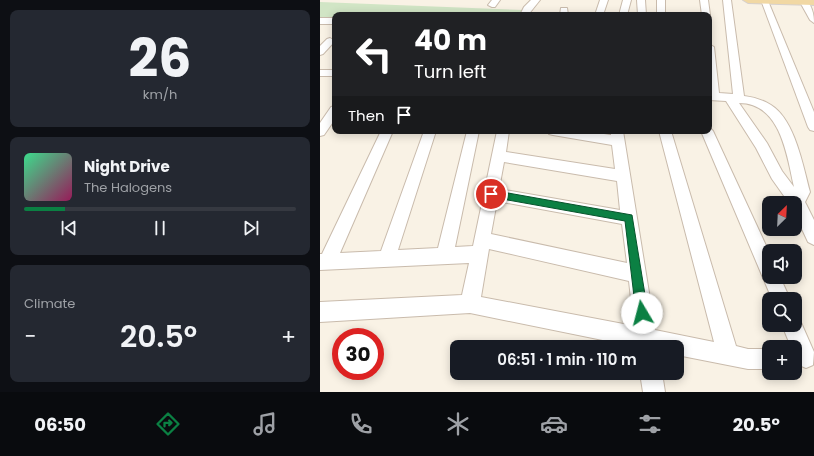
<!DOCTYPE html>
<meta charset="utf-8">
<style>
body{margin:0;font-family:Poppins,sans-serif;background:#242831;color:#f1f3f6;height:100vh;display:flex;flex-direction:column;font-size:15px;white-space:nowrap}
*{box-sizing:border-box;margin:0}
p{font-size:13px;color:#9ea1a6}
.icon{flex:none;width:22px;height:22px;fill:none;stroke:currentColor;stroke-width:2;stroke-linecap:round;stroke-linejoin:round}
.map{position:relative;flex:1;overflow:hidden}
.panel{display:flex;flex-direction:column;gap:10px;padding:10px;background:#0d0f14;width:320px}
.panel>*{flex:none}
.guide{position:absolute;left:12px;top:12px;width:380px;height:122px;border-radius:8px;box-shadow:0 2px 10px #0003;background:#202124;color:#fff;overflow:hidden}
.needle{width:26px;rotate:24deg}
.controls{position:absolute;left:442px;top:196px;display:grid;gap:8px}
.controls a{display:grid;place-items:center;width:40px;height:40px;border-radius:8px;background:#171b24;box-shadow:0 2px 10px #0003;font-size:20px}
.speed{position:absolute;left:12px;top:328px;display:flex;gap:8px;font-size:20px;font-weight:700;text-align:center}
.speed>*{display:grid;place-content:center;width:52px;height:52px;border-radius:50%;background:#171b24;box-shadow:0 2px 10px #0003;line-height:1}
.speed .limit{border:6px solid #d22;background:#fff;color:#111}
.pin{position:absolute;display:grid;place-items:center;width:34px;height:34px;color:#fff;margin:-17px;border:2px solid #fff;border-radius:50%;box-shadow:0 1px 4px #0007}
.me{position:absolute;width:44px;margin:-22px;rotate:352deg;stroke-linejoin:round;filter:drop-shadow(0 0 3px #0008)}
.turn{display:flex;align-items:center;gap:14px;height:84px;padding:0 16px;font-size:18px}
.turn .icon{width:52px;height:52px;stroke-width:2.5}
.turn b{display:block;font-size:28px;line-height:34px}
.then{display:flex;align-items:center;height:38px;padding:0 16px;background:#0003;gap:8px;font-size:15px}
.big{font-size:30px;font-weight:600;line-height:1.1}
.panel .card{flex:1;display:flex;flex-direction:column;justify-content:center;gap:6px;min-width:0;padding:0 14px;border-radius:8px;background:#242831}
.panel .dial{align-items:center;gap:0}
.dial b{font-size:52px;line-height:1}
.song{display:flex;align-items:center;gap:12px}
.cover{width:48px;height:48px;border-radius:6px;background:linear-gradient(135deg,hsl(150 70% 55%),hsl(330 70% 35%))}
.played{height:4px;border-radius:2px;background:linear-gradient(90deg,#0b8043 15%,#363941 15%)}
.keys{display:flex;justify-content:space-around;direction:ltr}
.heat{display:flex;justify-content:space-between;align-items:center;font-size:22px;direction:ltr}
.trip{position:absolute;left:130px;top:340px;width:234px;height:40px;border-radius:8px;background:#171b24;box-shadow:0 2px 10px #0003;font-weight:600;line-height:40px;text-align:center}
.dock{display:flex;height:64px;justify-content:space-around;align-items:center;background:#090b0e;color:#9ea1a6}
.dock .icon{width:28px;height:28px}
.dock .active{color:#0b8043}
.dock b{font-size:18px;color:#f1f3f6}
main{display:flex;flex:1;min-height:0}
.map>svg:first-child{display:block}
.green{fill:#d1e5c5}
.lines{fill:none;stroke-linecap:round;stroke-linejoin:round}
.minor-casing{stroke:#c9bbac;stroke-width:2}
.major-casing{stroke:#d7d1cd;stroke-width:2}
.minor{fill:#fff;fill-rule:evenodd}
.major{fill:#f1d8a4;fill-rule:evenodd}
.route{fill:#0b8043;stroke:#07532c}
</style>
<main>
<section class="panel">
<div class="card dial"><b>26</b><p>km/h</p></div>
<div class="card">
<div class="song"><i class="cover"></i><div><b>Night Drive</b><p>The Halogens</p></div></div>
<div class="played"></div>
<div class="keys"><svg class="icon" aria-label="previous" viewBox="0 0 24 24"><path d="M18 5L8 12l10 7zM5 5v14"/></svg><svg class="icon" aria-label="pause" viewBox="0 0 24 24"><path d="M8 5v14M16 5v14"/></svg><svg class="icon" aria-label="next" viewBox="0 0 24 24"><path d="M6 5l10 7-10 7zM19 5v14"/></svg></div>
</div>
<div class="card"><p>Climate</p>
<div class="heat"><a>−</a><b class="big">20.5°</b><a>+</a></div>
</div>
</section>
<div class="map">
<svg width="494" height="392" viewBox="0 0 494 392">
<rect width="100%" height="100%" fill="#f9f2e5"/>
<path class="green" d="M 0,2 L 203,10 L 201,15 L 15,15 L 15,19 L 0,19 Z"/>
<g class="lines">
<g class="minor-casing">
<g id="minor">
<path d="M 172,0 L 180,0 L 175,7 L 172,7 L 168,5 Z"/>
<path d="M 211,0 L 220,0 L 208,15 L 200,15 L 204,7 Z"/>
<path d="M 280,0 L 288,0 L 283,15 L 275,15 Z"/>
<path d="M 303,0 L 311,0 L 307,15 L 299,15 Z"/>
<path d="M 317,0 L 325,0 L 326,15 L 318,15 Z"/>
<rect x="337" y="0" width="8" height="15"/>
<path d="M 380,0 L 388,0 L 390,15 L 389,17 L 389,15 L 382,15 Z"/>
<path d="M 403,0 L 411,0 L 424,96 C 433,97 443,100 451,105 C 475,120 483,166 490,192 L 485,202 L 494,220 L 494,245 L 488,242 L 475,214 L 475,203 L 469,203 L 452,179 L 436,148 L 406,101 L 389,100 L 389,44 L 394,47 L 399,93 L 413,94 ZM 419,103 C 461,103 467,156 474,187 L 462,171 L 447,143 Z"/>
<path d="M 441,0 L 448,1 L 494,112 L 494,131 L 490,130 L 488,127 Z"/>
<path d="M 481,0 L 486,0 C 492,6 494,14 494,23 L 490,20 L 480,2 Z"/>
<path d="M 241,8 L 247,8 L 248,15 L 240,15 Z"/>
<rect x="0" y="18" width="15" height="6"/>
<path d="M 10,38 L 15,41 L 3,54 L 0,55 L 0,46 L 7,39 Z"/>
<rect x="0" y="70" width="15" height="6"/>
<path d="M 15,106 L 15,119 L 4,135 L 0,136 L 0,123 L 11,107 Z"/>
<path d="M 389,127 L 393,131 L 449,252 L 449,277 L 460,277 L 470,299 L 452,299 L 381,131 L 389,131 Z"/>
<path d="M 61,131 L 73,131 L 20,253 L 61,251 L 104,131 L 116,131 L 78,250 L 118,248 L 147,131 L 159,131 L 135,247 L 153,246 L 177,131 L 189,131 L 186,152 L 295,169 L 292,145 L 233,135 L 229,134 L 227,131 L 263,131 L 291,135 L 291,131 L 303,131 L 335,330 L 394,342 L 339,131 L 351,131 L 416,346 L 428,349 L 449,349 L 449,369 L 428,369 L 357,355 L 357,347 L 317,347 L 150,313 L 0,322 L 0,302 L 142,295 L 149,263 L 0,270 L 0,254 L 2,254 ZM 184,162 L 297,181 L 300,210 L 179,189 ZM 177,201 L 302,224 L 307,263 L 171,234 ZM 169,249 L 309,281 L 314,326 L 161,297 Z"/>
<path d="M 475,316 L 479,318 L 494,352 L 493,365 L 486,368 L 479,365 L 475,357 L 475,347 L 471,347 L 462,325 L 475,325 Z"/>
<path d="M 320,373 L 342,373 L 345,392 L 323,392 Z"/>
</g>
</g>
<g class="major-casing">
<path id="major" d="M 423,0 L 494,0 L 494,5 L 428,3 Z"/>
</g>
<use href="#minor" class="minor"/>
<use href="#major" class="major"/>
</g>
<path class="route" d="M 171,190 L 312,215 L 328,313 L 326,317 L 322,319 L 318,317 L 316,313 L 305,221 L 171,197 L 166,194 Z"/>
</svg>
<div class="controls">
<a><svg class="needle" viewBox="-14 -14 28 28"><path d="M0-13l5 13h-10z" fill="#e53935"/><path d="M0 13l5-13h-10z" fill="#9ea1a6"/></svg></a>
<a><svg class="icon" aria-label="sound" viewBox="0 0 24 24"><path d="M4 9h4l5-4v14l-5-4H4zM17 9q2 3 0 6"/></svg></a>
<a><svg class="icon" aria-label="search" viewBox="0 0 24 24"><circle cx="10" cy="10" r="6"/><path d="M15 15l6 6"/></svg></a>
<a>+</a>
</div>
<div class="speed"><div class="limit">30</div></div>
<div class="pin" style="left:171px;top:194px;background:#d93025"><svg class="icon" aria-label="arrive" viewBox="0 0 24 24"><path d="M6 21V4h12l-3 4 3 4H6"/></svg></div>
<svg class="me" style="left:322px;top:313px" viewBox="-20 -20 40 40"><circle r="19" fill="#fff"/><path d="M0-13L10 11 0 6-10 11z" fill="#0b8043"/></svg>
<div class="trip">06:51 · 1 min · 110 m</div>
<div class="guide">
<div class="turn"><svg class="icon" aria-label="left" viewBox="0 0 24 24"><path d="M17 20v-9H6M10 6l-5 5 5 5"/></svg><div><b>40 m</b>Turn left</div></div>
<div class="then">Then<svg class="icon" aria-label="arrive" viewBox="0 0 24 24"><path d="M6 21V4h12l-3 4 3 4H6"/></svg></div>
</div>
</div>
</main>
<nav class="dock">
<b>06:50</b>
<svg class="icon active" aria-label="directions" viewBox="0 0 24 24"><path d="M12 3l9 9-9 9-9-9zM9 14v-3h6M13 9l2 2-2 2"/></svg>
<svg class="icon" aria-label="music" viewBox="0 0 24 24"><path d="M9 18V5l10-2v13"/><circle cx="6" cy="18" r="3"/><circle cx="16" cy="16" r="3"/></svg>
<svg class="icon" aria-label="phone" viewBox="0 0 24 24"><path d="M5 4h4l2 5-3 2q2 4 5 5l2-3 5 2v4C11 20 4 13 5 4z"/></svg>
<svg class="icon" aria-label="climate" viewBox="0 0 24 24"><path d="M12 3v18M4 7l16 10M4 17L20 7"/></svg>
<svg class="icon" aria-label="car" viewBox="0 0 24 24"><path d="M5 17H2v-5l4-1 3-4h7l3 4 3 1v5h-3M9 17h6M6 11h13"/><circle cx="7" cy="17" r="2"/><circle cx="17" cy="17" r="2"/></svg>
<svg class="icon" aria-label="filters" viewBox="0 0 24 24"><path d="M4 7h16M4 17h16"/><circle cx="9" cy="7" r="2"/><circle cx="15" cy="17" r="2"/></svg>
<b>20.5°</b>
</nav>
